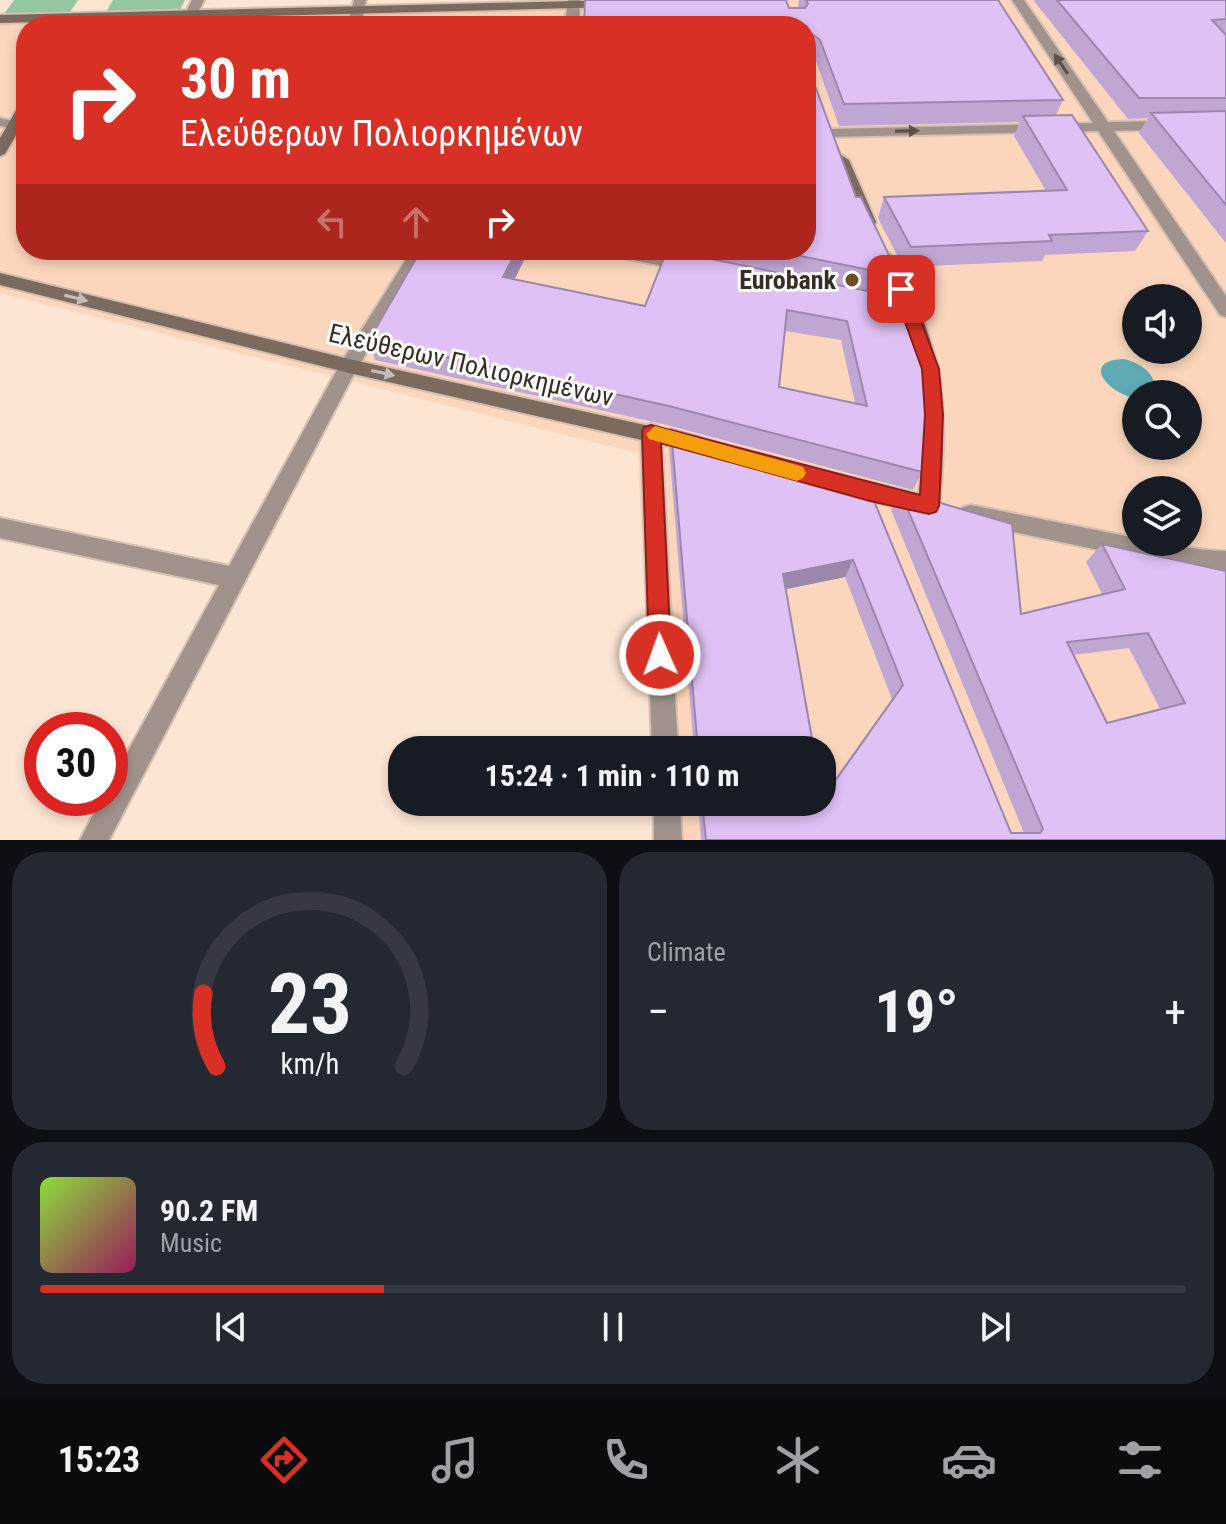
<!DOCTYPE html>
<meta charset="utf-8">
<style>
body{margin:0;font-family:"Roboto Condensed",sans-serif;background:#242831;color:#f1f3f6;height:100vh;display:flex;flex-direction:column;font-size:30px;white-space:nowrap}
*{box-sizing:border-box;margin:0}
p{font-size:26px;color:#9ea1a6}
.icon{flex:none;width:44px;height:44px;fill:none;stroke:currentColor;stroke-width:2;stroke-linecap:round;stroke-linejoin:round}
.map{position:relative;height:840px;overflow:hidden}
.drawer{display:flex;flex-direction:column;gap:12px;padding:12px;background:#0d0f14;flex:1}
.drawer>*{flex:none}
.guide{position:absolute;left:16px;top:16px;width:800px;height:244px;border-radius:32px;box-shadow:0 4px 12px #0003;background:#d93025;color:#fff;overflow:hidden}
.controls{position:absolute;left:1122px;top:284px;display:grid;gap:16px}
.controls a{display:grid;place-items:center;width:80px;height:80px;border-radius:50%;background:#171b24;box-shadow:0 4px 12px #0003;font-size:40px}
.speed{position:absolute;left:24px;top:712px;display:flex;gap:16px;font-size:40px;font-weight:700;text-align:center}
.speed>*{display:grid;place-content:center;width:104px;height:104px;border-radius:50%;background:#171b24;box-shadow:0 4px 12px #0003;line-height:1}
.speed .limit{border:12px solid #d22;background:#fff;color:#111}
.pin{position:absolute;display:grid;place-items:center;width:68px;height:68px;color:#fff;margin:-34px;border-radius:16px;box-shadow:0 4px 12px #0006}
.me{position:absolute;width:88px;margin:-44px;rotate:358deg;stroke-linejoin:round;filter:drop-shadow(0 0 6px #0008)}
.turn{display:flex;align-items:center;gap:28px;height:168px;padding:0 32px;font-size:36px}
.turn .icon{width:104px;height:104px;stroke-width:2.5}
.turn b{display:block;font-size:56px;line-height:68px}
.lanes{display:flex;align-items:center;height:76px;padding:0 32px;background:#0003;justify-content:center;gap:40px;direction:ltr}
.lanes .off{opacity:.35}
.big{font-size:60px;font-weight:700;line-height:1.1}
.drawer .card{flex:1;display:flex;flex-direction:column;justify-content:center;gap:12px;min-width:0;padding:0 28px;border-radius:32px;background:#242831}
.drawer .dial{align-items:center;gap:0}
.dial svg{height:208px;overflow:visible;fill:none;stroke:#363941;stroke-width:7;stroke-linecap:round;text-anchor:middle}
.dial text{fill:#f1f3f6;stroke:none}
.song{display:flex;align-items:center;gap:24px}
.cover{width:96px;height:96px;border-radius:12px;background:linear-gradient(135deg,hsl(90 70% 55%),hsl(330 70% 35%))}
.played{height:8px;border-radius:4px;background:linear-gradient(90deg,#d93025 30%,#363941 30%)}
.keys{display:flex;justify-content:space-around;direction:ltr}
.heat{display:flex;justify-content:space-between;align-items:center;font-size:44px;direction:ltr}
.drawer .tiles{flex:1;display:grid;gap:12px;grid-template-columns:1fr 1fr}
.card:last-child{grid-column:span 2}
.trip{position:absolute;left:388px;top:736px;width:448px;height:80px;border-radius:32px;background:#171b24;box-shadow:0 4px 12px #0003;font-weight:700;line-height:80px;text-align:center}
.tabs{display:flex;height:128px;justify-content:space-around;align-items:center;background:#090b0e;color:#9ea1a6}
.tabs .icon{width:56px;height:56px}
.tabs .on{color:#d93025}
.tabs b{font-size:36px;color:#f1f3f6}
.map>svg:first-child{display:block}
.built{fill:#fbd6bc;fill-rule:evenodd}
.green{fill:#95c6a2}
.water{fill:#5eabb5}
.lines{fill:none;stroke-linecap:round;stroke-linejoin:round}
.street-casing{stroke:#d6c0b1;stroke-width:4}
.secondary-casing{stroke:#d6c0b1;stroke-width:4}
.street{fill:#a1938b;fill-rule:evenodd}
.secondary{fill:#7d6a5e;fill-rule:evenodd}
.wall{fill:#c0a6d3;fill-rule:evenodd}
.shaded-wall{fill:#9c87ac}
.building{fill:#dfc1f5;stroke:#9c87ac;stroke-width:2;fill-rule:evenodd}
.oneway{fill:#5d5048}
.oneway2{fill:#c4bcb7}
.route{fill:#d93025;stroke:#8d1f18;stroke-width:2}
.slow{fill:#f59e0b}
.poi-dot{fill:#6e4f24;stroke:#fff;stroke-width:3}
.labels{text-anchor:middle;stroke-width:6;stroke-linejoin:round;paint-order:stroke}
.poi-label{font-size:26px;font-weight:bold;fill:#382c24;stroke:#fff;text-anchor:end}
.street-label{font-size:26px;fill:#382c24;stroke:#fff}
</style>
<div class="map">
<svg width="1226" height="840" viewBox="0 0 1226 840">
<rect width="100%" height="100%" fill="#fde5d4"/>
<path class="built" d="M 562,0 L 1226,0 L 1226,840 L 654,840 L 653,802 L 822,802 L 822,750 L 651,750 L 638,453 L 0,293 L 0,14 ZM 26,26 L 806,26 L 806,250 L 26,250 ZM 1136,298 L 1188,298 L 1188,350 L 1136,350 ZM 1136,394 L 1188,394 L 1188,446 L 1136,446 ZM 1136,490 L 1188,490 L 1188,542 L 1136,542 Z"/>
<g class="green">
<path d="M 14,0 L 78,0 L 70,12 L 4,14 Z"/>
<path d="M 113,0 L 185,0 L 180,10 L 106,12 Z"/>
</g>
<path class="water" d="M 1124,359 C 1139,363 1154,371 1155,388 L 1151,394 L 1136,394 L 1136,398 C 1108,394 1080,360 1124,359 Z"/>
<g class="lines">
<g class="street-casing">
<g id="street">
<path d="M 192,0 L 204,0 L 196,17 L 191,18 L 185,14 Z"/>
<path d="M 354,0 L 366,0 L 361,26 L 347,26 Z"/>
<path d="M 568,0 L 580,0 L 579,26 L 565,26 Z"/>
<path d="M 1012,0 L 1024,0 L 1108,122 L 1226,120 L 1226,128 L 1114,131 L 1226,296 L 1226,317 L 1220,315 L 1098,131 L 829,137 L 822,133 L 829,129 L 1093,123 Z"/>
<path d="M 0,118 L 26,124 L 26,132 L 0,126 Z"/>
<path d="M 412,250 L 430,250 L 356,370 L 109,840 L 80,840 L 102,798 L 110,798 L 110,784 L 219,585 L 0,538 L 0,518 L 229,566 L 342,361 Z"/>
<path d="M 605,250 C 627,250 682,249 697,265 L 688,271 L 614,256 Z"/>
<path d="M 651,424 L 658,426 L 661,432 L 678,750 L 652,750 L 641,432 L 644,426 Z"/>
<path d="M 971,505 L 1136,538 L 1136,542 C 1166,542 1195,551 1226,551 L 1226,571 L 1198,571 L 971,523 L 963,521 L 960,514 L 963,507 Z"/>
<path d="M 654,802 L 680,802 L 682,840 L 654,840 Z"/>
</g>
</g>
<g class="secondary-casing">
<g id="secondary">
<path d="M 616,0 L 618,3 L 612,7 L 0,23 L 0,15 Z"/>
<path d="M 26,101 L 26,118 L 5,154 L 0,156 L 0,138 L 21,102 Z"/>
<path d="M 841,155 L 849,160 L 876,222 L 874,226 L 862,226 L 860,222 L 833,160 Z"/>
<path d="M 885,252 C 896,255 901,271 906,281 C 948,365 946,415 940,506 L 937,513 L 929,515 L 845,495 L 838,492 L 834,486 L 838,480 L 845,477 L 919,494 C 929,390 924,352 876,258 Z"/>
<path d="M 0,273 L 349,359 L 694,436 L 701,438 L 704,444 L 701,450 L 694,452 L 349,373 L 0,285 Z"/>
</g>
</g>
<use href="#street" class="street"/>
<use href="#secondary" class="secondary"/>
</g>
<g class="wall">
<path d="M 799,0 L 998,0 L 1063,100 L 1056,115 L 1148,231 L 1135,251 L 1045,255 L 1042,261 L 903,267 L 878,218 L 884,197 L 1046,191 L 1014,136 L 1020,122 L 839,126 L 816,61 L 807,55 L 807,64 L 856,197 L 899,276 L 892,296 L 922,472 L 913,490 L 667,425 L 375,360 L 369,340 L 514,280 L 645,306 L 667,251 L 663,250 L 806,250 L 806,26 L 789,8 L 798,8 ZM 785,331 L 841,340 L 855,403 L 779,387 Z"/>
<path d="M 1035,0 L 1226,0 L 1226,243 L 1139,133 L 1148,118 L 1128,119 L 1034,1 Z"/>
<path d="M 671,429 L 867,484 L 1011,833 L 1024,833 L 891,510 L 900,491 L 1021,614 L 1102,594 L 1086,562 L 1102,544 L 1226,571 L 1226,840 L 701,840 L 698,802 L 822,802 L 822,797 L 892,699 L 845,577 L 786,589 L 814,750 L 694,750 L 669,448 ZM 1129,648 L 1160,709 L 1107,723 L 1073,655 Z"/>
</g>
<g class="shaded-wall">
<path d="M 812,34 L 807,55 L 807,37 Z"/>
<path d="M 517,250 L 529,250 L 506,297 L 503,277 Z"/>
<path d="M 853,560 L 845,577 L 777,591 L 783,574 Z"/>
</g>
<g class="building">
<path d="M 585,0 L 786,0 L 789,8 L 805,8 L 808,4 L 806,0 L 998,0 L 1063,100 L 844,104 L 820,40 L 812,34 L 807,37 L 807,64 L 856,197 L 861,197 L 899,276 L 771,250 L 806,250 L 806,26 L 584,26 Z"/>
<path d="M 1057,0 L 1226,0 L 1226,19 L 1212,20 L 1226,35 L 1226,98 L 1139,98 Z"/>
<path d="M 1226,111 L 1226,205 L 1151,113 Z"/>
<path d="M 1072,115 L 1148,231 L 1049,235 L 1052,241 L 911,247 L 884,197 L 1067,190 L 1023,116 Z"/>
<path d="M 421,250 L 517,250 L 503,277 L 645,306 L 667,250 L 907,299 L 916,321 L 929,382 L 922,472 L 669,406 L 369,340 ZM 787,310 L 847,321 L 867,406 L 779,387 Z"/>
<path d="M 671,429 L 867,484 L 1011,833 L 1040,833 L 1043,829 L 900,491 L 1012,524 L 1021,614 L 1125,589 L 1102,544 L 1226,571 L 1226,840 L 706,840 L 702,802 L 822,802 L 822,795 L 823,798 L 903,685 L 853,560 L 783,574 L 814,750 L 698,750 ZM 1148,633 L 1185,703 L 1107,723 L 1067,642 Z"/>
</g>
<defs><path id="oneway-solid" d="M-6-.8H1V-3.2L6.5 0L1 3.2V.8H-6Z" transform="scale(2)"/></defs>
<g class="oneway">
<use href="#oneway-solid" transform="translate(1061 64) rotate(-124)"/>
<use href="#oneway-solid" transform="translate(907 131) rotate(-1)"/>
</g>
<g class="oneway2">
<use href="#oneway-solid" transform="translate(76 298) rotate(14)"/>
<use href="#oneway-solid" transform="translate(383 373) rotate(12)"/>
</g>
<path class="route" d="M 901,284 L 909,289 L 939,369 L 943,415 L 939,506 L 936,512 L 929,514 L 870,501 L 661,443 L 671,655 L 668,662 L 660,665 L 653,662 L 649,655 L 642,432 L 644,427 L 651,425 L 920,495 L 925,415 L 922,369 L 893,289 Z"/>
<path class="slow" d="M 655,426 L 797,465 L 803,467 L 806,473 L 803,478 L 797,481 L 649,439 L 646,434 Z"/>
<circle class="poi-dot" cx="852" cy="280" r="8"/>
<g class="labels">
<g class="poi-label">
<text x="836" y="289">Eurobank</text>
</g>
<g class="street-label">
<text transform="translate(471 365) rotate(13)" y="9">Ελεύθερων Πολιορκημένων</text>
</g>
</g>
</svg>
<div class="controls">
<a><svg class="icon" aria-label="sound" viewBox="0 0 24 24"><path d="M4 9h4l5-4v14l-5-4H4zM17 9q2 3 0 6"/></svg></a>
<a><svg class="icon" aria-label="search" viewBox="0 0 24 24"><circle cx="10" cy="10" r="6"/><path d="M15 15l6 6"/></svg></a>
<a><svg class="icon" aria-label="layers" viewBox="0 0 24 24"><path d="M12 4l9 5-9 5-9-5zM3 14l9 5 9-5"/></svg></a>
</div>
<div class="speed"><div class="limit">30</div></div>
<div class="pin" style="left:901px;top:289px;background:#d93025"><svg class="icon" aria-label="arrive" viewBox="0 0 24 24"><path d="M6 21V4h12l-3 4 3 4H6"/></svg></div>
<svg class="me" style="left:660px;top:655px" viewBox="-20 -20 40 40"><circle r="17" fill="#d93025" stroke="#fff" stroke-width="3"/><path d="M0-11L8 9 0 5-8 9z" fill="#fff"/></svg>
<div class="trip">15:24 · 1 min · 110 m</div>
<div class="guide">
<div class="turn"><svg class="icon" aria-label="right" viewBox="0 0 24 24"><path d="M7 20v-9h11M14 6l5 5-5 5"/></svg><div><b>30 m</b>Ελεύθερων Πολιορκημένων</div></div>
<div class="lanes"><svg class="icon off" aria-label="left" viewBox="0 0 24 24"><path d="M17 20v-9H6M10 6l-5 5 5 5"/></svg><svg class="icon off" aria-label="ahead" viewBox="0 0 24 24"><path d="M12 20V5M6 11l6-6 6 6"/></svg><svg class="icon" aria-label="right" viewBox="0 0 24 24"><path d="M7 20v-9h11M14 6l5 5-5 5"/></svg></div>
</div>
</div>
<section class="drawer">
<div class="tiles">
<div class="card dial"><svg viewBox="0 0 100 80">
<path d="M14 69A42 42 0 1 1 86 69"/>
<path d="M14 69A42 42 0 0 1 9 41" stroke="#d93025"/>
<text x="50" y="56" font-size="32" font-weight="700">23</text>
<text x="50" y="72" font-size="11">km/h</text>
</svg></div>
<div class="card"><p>Climate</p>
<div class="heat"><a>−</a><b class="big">19°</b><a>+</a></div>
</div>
<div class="card">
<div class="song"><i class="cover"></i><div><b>90.2 FM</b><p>Music</p></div></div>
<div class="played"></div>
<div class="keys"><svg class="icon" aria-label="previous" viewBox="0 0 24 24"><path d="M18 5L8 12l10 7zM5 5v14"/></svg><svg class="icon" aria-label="pause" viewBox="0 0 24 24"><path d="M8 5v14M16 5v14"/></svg><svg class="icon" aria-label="next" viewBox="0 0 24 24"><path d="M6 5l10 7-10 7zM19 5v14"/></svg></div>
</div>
</div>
</section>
<nav class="tabs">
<b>15:23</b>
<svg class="icon on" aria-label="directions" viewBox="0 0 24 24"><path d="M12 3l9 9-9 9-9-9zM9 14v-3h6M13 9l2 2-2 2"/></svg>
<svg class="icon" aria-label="music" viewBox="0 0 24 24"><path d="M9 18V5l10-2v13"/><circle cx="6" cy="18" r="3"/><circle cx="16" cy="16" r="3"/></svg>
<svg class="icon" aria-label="phone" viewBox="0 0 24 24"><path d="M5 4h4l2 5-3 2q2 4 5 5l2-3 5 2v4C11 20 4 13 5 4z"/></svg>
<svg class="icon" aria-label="climate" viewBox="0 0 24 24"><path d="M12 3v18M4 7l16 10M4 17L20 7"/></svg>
<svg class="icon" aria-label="car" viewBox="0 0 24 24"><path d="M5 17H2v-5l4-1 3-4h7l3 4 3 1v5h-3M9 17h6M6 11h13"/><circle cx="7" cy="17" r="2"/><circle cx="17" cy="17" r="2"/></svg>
<svg class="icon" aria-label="filters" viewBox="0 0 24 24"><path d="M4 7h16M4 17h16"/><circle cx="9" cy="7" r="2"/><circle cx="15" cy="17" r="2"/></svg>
</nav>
